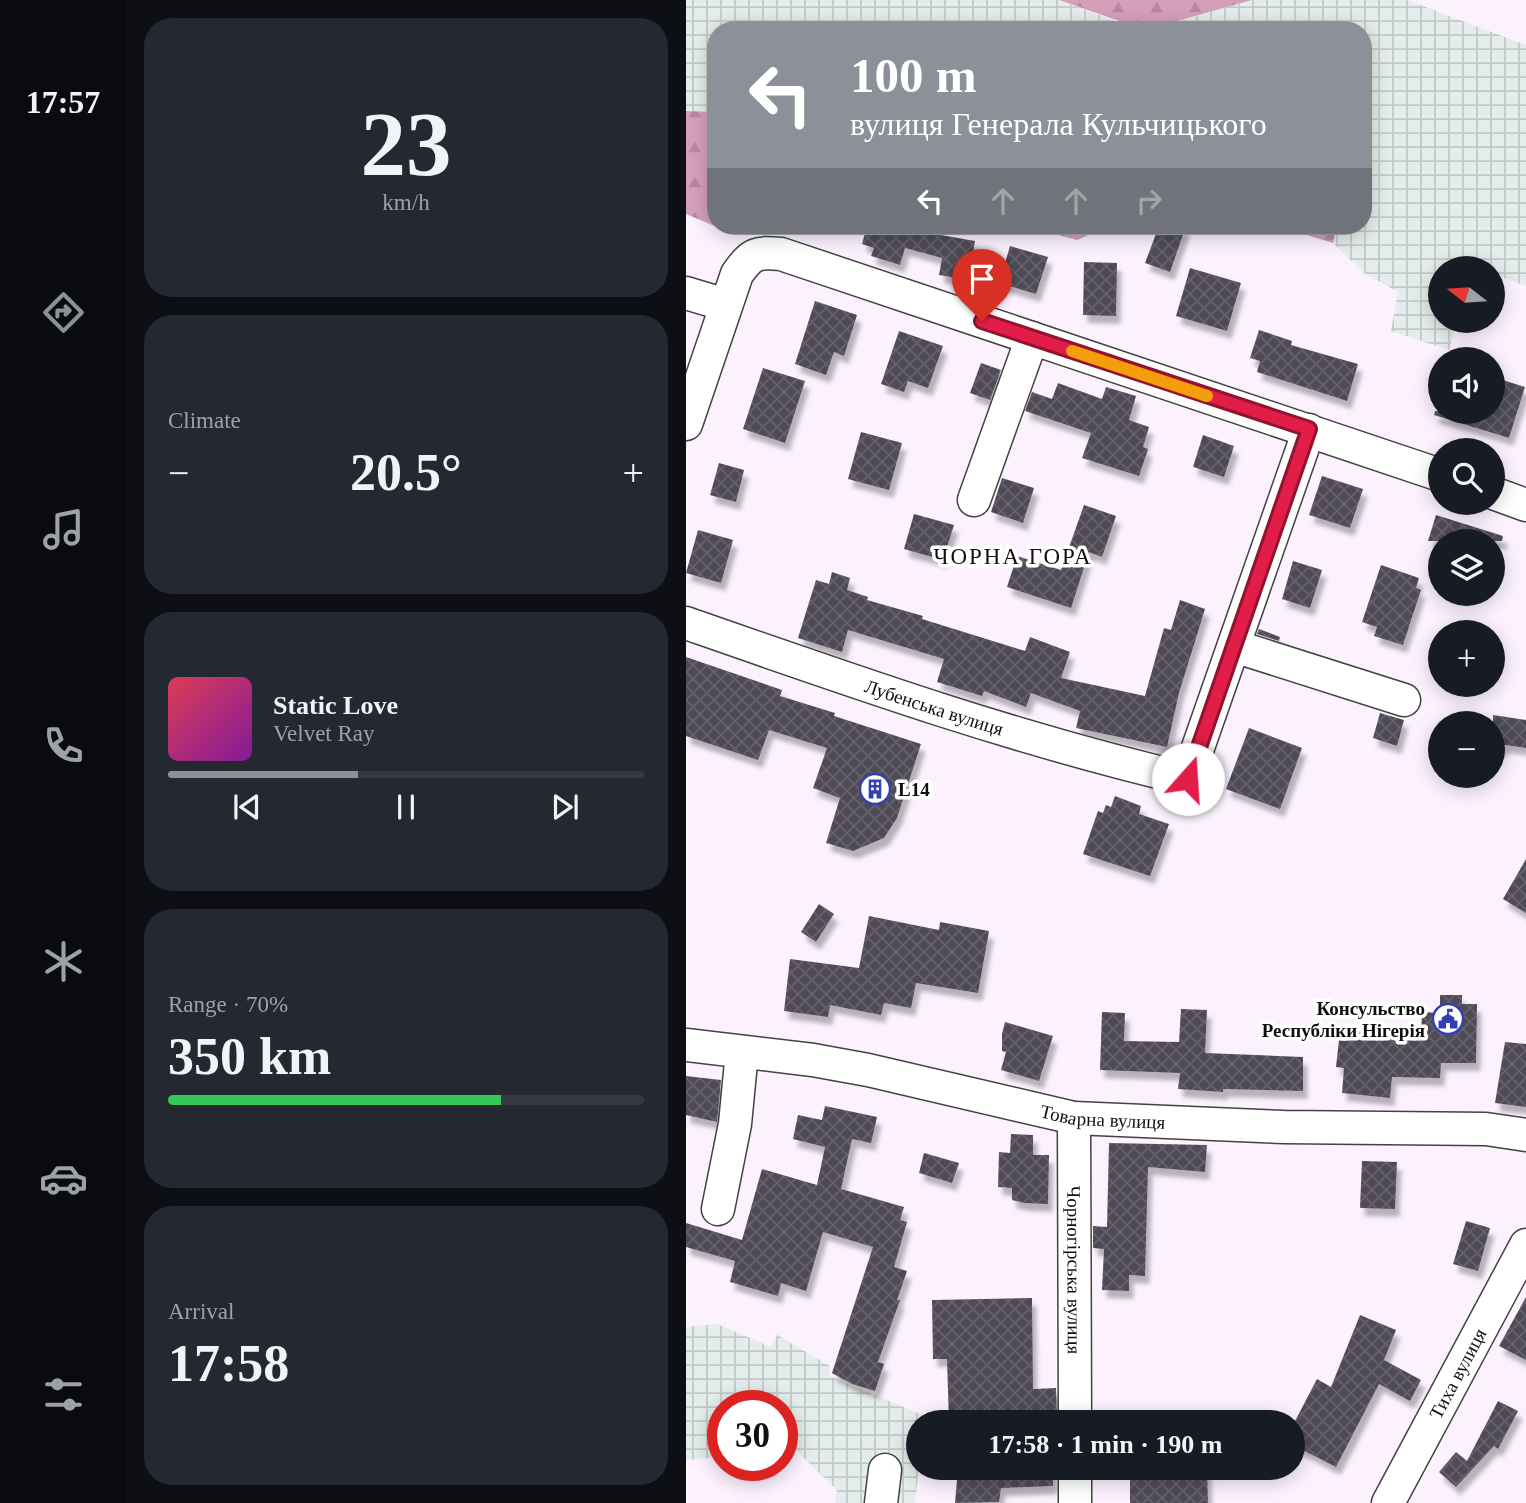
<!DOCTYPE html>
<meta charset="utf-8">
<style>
body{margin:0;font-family:Georgia,serif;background:#242831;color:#f1f3f6;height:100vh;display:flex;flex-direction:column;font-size:26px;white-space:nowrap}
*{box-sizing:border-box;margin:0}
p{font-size:23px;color:#9ea1a6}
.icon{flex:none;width:38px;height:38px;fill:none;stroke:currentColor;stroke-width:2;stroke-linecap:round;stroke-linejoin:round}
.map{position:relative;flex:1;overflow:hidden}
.sheet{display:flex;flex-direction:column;gap:18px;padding:18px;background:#0d0f14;width:560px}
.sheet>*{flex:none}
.banner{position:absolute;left:21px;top:21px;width:665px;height:214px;border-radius:28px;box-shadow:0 4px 18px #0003;background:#8c9099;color:#fff;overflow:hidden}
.needle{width:46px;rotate:287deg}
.controls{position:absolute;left:742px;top:256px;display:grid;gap:14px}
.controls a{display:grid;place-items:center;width:77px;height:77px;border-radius:50%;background:#171b24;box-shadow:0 4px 18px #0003;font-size:35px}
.speed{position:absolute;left:21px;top:1390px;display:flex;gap:14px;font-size:35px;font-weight:700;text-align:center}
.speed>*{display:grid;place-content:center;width:91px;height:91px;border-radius:50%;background:#171b24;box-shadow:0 4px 18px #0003;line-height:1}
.speed .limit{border:10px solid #d22;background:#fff;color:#111}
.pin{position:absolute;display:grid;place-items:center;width:60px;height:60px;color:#fff;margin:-72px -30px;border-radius:50% 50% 50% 0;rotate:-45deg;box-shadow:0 0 7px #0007}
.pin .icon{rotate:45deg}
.me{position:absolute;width:77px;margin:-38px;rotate:19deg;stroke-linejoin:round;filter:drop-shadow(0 0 5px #0008)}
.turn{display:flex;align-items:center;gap:24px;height:147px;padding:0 28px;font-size:32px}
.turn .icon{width:91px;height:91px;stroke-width:2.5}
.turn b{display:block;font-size:49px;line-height:60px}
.lanes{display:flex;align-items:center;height:66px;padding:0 28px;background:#0003;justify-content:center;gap:35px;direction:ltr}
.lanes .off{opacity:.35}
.big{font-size:52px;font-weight:700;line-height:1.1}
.sheet .tile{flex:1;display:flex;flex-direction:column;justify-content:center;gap:10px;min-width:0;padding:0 24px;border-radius:28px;background:#242831}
.sheet .dial{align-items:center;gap:0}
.dial b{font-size:91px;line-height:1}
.song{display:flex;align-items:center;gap:21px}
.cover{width:84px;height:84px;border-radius:10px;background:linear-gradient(135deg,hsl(350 70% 55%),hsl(290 70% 35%))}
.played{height:7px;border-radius:4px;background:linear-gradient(90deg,#8c9099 40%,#363941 40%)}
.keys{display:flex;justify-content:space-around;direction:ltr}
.heat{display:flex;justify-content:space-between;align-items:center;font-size:38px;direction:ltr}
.charge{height:10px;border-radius:5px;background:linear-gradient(90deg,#34c759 70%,#363941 0)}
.trip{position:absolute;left:220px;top:1410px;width:399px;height:70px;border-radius:35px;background:#171b24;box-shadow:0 4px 18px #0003;font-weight:700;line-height:70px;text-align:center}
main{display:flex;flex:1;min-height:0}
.dock{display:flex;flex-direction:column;width:126px;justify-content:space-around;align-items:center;background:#090b0e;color:#9ea1a6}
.dock .icon{width:49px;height:49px}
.dock .selected{color:#8c9099}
.dock b{font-size:32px;color:#f1f3f6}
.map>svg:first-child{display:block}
.industrial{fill:url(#industrial-grid)}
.forest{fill:url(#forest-firs)}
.building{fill:url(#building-cross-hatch);filter:url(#shadow)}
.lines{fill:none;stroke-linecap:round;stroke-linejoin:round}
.minor-casing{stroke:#424242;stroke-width:35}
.minor{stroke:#fff;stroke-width:32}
.route-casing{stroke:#92132f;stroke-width:18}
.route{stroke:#e11d48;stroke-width:12}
.slow{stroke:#f59e0b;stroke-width:12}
.labels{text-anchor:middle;stroke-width:7;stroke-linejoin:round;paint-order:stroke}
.street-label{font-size:19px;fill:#0f0f0f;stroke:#fff}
.poi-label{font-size:19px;font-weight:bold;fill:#0f0f0f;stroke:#fff;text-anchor:start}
.quarter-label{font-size:23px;letter-spacing:2px;fill:#0f0f0f;stroke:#fff}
</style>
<main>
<nav class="dock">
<b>17:57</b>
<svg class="icon selected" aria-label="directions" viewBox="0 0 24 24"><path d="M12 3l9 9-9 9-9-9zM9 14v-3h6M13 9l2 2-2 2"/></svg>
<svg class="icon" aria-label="music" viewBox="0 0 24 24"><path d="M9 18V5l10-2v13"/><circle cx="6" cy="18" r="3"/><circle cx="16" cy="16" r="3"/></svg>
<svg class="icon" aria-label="phone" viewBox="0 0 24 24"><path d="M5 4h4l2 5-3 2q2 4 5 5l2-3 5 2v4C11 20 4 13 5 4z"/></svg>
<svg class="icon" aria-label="climate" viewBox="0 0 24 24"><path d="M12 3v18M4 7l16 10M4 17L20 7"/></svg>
<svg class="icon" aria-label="car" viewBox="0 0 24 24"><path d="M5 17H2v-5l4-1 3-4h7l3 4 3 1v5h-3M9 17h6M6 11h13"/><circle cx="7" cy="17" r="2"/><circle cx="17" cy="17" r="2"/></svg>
<svg class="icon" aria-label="filters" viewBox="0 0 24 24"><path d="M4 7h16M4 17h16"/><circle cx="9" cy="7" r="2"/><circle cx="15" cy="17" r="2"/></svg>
</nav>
<section class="sheet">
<div class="tile dial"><b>23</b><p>km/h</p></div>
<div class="tile"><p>Climate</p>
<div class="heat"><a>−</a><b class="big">20.5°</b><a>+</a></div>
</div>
<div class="tile">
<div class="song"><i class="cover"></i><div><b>Static Love</b><p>Velvet Ray</p></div></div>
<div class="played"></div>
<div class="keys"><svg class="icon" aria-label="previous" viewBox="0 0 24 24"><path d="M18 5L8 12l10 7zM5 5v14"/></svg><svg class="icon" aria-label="pause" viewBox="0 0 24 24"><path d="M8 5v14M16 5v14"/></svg><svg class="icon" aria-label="next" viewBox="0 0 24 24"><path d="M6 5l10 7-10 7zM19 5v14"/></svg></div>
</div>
<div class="tile"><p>Range · 70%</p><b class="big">350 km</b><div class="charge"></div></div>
<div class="tile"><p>Arrival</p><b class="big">17:58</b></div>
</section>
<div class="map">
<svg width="840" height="1503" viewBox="0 0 840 1503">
<defs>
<pattern id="industrial-grid" width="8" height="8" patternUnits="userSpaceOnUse" patternTransform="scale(1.75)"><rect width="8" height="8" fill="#e4edeb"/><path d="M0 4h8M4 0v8" fill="none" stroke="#c2cac8"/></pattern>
<pattern id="forest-firs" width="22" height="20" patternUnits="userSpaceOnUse" patternTransform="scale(1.75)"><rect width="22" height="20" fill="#d59fba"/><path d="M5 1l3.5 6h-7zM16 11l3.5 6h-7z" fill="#b6889f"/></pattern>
<pattern id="building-cross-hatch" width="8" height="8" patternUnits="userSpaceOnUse" patternTransform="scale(1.75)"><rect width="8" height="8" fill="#504c57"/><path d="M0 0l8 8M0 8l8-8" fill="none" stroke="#65616a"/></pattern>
<filter id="shadow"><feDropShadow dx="4.5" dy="8" stdDeviation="2" flood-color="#0004"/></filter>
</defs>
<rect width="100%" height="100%" fill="#fbf2fe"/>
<g class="industrial">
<path d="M 0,0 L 373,0 L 454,30 L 30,30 L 30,112 L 0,111 Z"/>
<path d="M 566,0 L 721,0 L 840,45 L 840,286 L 807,274 L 807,268 L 754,268 L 754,320 L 772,320 L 763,350 L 705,331 L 712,292 L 678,273 L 647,243 L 651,226 L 677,226 L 677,30 L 459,30 Z"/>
<path d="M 31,1324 L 85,1347 L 91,1335 L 144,1366 L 143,1376 L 239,1416 L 238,1423 L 233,1423 L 233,1468 L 229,1503 L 149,1503 L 151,1490 L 96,1437 L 96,1405 L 37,1405 L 37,1457 L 0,1460 L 0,1327 Z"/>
</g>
<g class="forest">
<path d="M 373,0 L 566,0 L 459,30 Z"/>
<path d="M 0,111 L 30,112 L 30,226 L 63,226 L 31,227 L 0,214 Z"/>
<path d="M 340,226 L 423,226 L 391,240 Z"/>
<path d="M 591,226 L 651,226 L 647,243 Z"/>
</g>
<g class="building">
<path d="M 181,226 L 240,226 L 238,232 L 289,241 L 283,280 L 253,275 L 256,258 L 219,248 L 214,265 L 185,256 L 188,248 L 176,244 Z"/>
<path d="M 473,226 L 500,226 L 484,272 L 459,263 Z"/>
<path d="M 324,246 L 362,257 L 350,294 L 313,283 Z"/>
<path d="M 398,262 L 431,263 L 430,316 L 397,315 Z"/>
<path d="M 504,268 L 555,283 L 541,331 L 490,316 Z"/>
<path d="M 129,301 L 171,315 L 158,356 L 148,352 L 140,375 L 109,364 Z"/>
<path d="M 573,330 L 606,341 L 605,345 L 672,364 L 661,401 L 571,372 L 574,361 L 564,358 Z"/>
<path d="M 213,331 L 257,346 L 242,388 L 222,381 L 218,392 L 195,384 Z"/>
<path d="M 295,363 L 315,370 L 304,400 L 284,393 Z"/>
<path d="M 77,368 L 119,381 L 99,443 L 57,429 Z"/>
<path d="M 807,377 L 839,387 L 823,438 L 748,415 L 749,411 L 807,411 Z"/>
<path d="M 372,383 L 416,399 L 420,387 L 450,396 L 443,420 L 463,427 L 457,447 L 462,449 L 453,476 L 396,458 L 405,433 L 339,411 L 346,392 L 366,399 Z"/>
<path d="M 175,432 L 216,443 L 203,490 L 162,479 Z"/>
<path d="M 517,435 L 548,446 L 538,477 L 507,467 Z"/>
<path d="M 33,463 L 58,470 L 50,502 L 24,495 Z"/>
<path d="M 636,476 L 677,489 L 664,528 L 623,515 Z"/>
<path d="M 316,478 L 348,488 L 337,523 L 305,512 Z"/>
<path d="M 398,505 L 430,516 L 416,557 L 403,552 L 385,608 L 321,587 L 331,556 L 375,570 Z"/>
<path d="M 228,514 L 268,525 L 257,560 L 218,549 Z"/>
<path d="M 750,515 L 817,536 L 816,541 L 742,541 Z"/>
<path d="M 12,530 L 47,540 L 35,583 L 0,573 Z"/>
<path d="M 607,561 L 636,570 L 624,608 L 596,599 Z"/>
<path d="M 695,565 L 733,578 L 730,588 L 735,590 L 717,645 L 688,636 L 691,627 L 676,622 Z"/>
<path d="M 146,572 L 164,578 L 161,590 L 182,597 L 181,600 L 237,616 L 236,619 L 339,651 L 344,637 L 384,652 L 375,678 L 459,696 L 478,628 L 485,630 L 494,600 L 519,609 L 493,693 L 481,747 L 390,728 L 394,711 L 345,693 L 340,707 L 298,691 L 296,696 L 251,682 L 258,659 L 162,630 L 156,652 L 112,638 L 130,580 L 143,584 Z"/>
<path d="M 573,629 L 594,637 L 593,641 L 571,634 Z"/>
<path d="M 0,657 L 96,690 L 94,696 L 149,713 L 148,716 L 235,744 L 211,818 L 198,838 L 167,851 L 140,843 L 154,798 L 127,788 L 141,748 L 83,730 L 72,760 L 0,736 Z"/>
<path d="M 694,713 L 718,720 L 711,746 L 687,738 Z"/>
<path d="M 807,715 L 840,720 L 840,748 L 819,745 L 807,754 Z"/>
<path d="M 563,728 L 616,748 L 594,809 L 540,789 Z"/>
<path d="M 429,796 L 455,806 L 453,814 L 483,824 L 464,876 L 397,854 L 412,811 L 417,813 L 420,805 L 425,807 Z"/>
<path d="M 840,859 L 840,913 L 817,899 Z"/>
<path d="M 133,904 L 148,914 L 130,942 L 115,932 Z"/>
<path d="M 183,916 L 253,930 L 254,922 L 303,931 L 292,993 L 230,983 L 225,1008 L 198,1003 L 195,1015 L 144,1005 L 142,1017 L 98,1011 L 104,959 L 173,968 Z"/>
<path d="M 754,995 L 776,995 L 776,1004 L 791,1004 L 790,1063 L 755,1063 L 754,1078 L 706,1077 L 704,1098 L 656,1093 L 658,1068 L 650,1067 L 653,1040 L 659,1041 L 659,1031 L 735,1039 L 736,1012 L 754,1013 Z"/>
<path d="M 495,1009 L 521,1010 L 519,1053 L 617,1057 L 617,1091 L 537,1089 L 537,1092 L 492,1089 L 494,1073 L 414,1070 L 416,1012 L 439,1013 L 438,1041 L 493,1042 Z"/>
<path d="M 319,1022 L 367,1036 L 353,1081 L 315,1070 L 320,1052 L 316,1051 L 316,1034 Z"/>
<path d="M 819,1042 L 840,1044 L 840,1107 L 809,1103 Z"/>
<path d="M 0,1076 L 35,1080 L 31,1122 L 0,1115 Z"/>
<path d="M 139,1106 L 191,1117 L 185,1143 L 166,1139 L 155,1189 L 218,1207 L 214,1220 L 221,1222 L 208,1267 L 221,1271 L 211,1300 L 214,1300 L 192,1362 L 198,1364 L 189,1391 L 166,1384 L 146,1373 L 187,1247 L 137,1232 L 120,1291 L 95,1283 L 92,1296 L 44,1282 L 49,1261 L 0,1247 L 0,1223 L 56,1240 L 76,1169 L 131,1185 L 139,1147 L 107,1139 L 112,1115 L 136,1120 Z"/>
<path d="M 325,1134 L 347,1135 L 347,1155 L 363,1155 L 362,1204 L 338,1203 L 326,1200 L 326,1188 L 312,1187 L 313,1152 L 324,1153 Z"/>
<path d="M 423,1143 L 521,1145 L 519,1172 L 462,1167 L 459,1276 L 443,1275 L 443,1291 L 416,1290 L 418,1249 L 407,1248 L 407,1226 L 421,1227 Z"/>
<path d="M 238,1153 L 273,1163 L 266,1183 L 233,1173 Z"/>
<path d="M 676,1161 L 711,1162 L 709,1209 L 674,1208 Z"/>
<path d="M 780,1221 L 804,1228 L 792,1271 L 767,1264 Z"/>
<path d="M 840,1297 L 840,1360 L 813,1346 Z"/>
<path d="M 346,1298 L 347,1389 L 370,1388 L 371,1419 L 263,1423 L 261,1359 L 247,1359 L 246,1300 Z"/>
<path d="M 674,1315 L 710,1330 L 698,1360 L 735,1380 L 724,1401 L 693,1384 L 650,1467 L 607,1445 L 607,1425 L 631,1379 L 645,1387 Z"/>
<path d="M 812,1401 L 832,1411 L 812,1449 L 808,1446 L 770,1487 L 753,1472 L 770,1452 L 781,1461 Z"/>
<path d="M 272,1468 L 367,1468 L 367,1486 L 315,1488 L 313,1502 L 269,1503 Z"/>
<path d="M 444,1468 L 521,1468 L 522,1503 L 444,1503 Z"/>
</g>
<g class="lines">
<g class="minor-casing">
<g id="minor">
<path d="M 0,293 L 40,305"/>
<path d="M 0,424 L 51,274 C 66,253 70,252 95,254 L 754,475"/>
<path d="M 807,493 L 840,505"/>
<path d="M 288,500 L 346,338"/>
<path id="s1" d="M 0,623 C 166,681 330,739 501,779 L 623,430"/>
<path d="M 548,646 L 718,700"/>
<path id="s2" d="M 0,1045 L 127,1060 L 182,1070 L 388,1118 L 598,1127 L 800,1129 L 840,1135"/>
<path id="s3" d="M 388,1118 L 389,1423"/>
<path d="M 32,1209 L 49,1124 L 56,1052"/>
<path d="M 389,1468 L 389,1503"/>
<path d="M 195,1503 L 199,1470"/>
<path id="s4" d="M 702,1503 L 840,1245"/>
</g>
</g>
<use href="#minor" class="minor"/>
</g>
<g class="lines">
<g class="route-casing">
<path id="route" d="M 296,321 L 623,429 L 502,779"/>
</g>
<use href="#route" class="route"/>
<path class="slow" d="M 386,351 L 521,396"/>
</g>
<defs>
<g id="building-ring" transform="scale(1.575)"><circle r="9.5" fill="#fff" stroke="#3340b3" stroke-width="1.5"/><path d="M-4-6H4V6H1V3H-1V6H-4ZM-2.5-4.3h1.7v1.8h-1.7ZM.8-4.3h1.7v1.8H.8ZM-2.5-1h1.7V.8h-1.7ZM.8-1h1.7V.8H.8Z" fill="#3340b3"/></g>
<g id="civic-ring" transform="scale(1.575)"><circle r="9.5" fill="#fff" stroke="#3340b3" stroke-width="1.5"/><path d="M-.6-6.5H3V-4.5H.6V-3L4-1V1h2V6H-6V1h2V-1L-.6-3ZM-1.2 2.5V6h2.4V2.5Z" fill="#3340b3"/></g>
</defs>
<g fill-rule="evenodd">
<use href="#building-ring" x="189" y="789"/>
<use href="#civic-ring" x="762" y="1019"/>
</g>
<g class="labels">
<g class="street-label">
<text dy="7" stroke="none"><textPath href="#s1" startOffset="262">Лубенська вулиця</textPath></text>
<text dy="7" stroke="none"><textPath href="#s2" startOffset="424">Товарна вулиця</textPath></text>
<text dy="7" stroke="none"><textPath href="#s3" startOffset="152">Чорногірська вулиця</textPath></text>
<text dy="7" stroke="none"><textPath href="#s4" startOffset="147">Тиха вулиця</textPath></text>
</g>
<g class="poi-label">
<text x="212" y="796">L14</text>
<text x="739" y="1015" text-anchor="end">Консульство<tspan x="739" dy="22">Республіки Нігерія</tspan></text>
</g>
<g class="quarter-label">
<text x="327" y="564">ЧОРНА ГОРА</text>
</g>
</g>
</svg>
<div class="controls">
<a><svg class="needle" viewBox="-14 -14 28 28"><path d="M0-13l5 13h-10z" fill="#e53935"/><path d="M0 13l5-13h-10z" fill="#9ea1a6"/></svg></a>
<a><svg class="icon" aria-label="sound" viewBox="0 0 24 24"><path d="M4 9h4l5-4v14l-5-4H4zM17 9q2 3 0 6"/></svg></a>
<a><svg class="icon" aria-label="search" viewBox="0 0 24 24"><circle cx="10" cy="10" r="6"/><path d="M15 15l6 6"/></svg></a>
<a><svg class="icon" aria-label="layers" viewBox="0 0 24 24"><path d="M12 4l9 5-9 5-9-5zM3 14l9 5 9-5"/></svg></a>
<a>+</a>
<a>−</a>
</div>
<div class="speed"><div class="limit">30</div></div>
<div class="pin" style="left:296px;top:321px;background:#d93025"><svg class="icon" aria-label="arrive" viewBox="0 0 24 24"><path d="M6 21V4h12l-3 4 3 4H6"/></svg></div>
<svg class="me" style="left:502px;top:779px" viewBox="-20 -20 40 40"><circle r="19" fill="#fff"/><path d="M0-13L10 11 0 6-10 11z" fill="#e11d48"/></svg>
<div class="trip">17:58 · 1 min · 190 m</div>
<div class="banner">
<div class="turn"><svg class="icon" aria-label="left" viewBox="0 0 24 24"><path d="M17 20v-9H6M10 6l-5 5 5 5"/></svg><div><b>100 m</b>вулиця Генерала Кульчицького</div></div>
<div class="lanes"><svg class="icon" aria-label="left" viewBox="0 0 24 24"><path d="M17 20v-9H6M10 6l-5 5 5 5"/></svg><svg class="icon off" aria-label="ahead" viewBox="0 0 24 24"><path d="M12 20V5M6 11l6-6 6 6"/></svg><svg class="icon off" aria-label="ahead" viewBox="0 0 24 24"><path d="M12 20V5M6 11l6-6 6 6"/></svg><svg class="icon off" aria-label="right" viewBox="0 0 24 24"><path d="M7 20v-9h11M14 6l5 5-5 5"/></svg></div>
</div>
</div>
</main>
